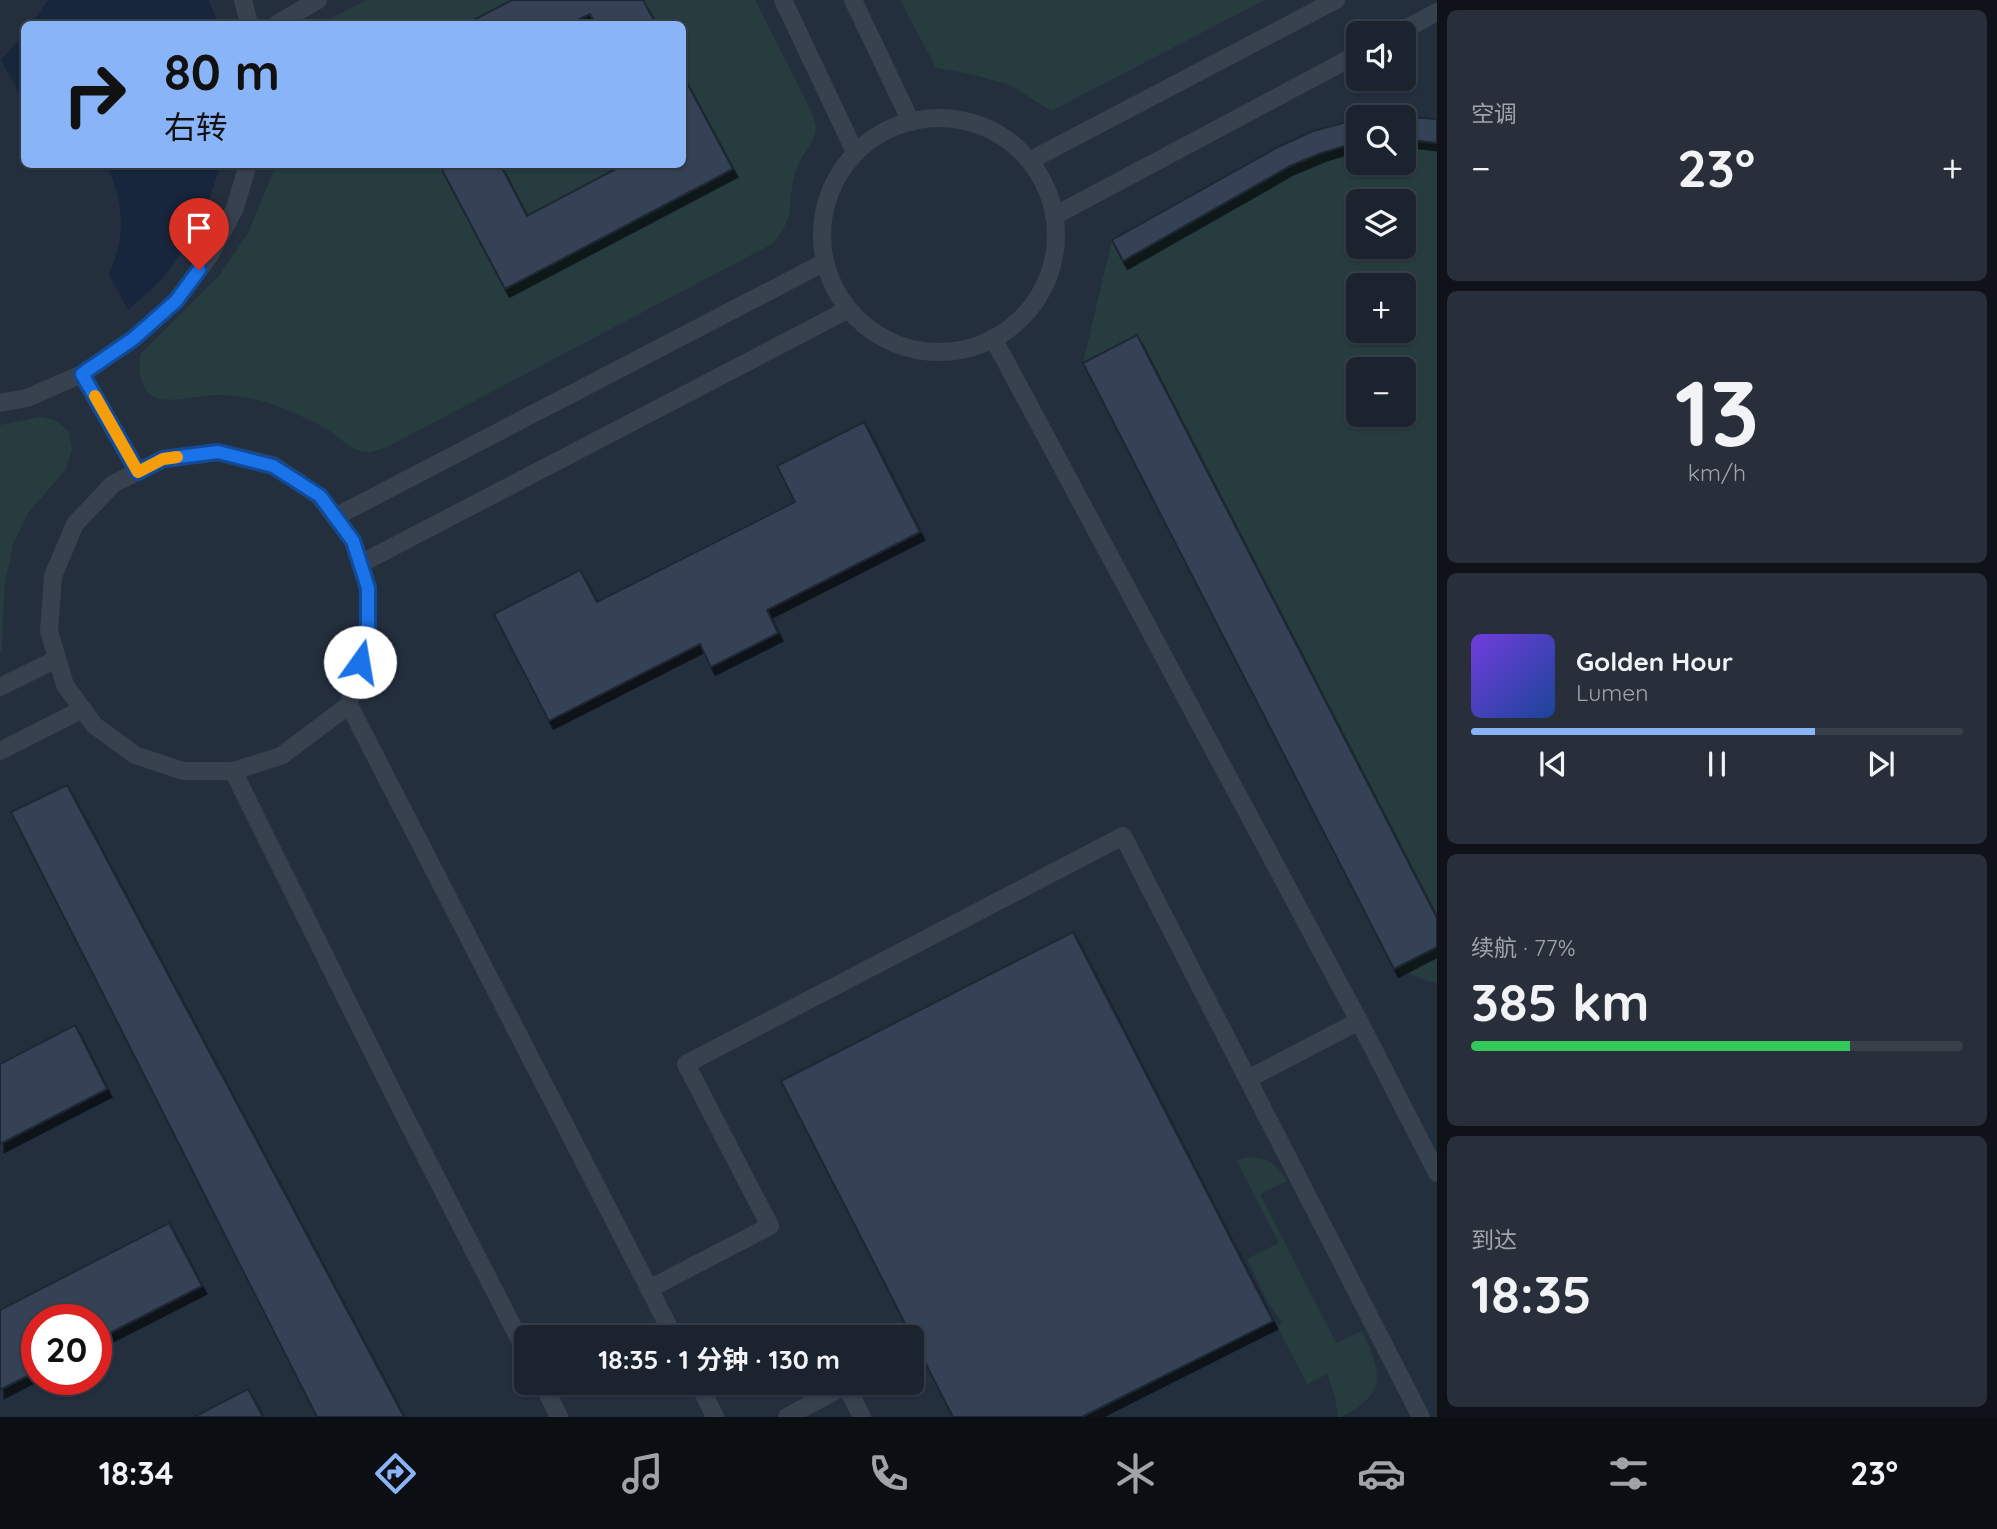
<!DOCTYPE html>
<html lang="zh">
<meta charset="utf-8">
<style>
body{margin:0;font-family:Quicksand,"Noto Sans SC",sans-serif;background:#282f3a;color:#f1f3f6;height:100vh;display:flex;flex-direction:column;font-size:26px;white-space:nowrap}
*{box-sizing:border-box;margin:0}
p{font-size:23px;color:#a0a4aa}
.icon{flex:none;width:38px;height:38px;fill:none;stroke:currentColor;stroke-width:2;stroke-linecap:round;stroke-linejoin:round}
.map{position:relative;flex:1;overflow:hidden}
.drawer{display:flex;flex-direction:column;gap:10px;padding:10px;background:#0f1319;width:560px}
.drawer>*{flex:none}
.hud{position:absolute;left:21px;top:21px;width:665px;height:147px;border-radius:10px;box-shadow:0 2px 5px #0004,0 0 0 2px #39404a;background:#8ab4f8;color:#111;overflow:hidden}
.tools{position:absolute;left:1346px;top:21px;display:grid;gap:14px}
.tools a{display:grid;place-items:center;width:70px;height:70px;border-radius:10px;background:#1b232e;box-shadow:0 2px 5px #0004,0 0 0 2px #39404a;font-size:35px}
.speed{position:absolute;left:21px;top:1304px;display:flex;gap:14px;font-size:35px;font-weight:700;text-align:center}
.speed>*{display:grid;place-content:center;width:91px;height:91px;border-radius:50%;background:#1b232e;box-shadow:0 2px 5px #0004,0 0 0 2px #39404a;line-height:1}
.speed .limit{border:10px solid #d22;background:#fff;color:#111}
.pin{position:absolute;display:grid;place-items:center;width:60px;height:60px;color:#fff;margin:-72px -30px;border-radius:50% 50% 50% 0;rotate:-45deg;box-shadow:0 0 7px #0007}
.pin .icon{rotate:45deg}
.me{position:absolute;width:77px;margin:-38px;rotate:13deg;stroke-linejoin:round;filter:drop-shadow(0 0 5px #0008)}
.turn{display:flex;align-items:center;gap:24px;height:147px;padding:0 28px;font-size:32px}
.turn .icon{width:91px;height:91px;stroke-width:2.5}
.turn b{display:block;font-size:49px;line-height:60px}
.big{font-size:52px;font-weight:700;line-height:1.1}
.drawer .widget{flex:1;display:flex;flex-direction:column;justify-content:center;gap:10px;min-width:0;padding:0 24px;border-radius:10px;background:#282f3a}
.drawer .dial{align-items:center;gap:0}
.dial b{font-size:91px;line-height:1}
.song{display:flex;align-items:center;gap:21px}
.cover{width:84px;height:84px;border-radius:10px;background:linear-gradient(135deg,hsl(260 70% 55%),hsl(220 70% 35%))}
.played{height:7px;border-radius:4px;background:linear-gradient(90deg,#8ab4f8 70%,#39404a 70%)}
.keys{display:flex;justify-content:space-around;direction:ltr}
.heat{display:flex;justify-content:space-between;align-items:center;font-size:38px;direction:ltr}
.charge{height:10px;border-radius:5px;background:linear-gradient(90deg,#34c759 77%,#39404a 0)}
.trip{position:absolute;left:514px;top:1325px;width:410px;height:70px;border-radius:10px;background:#1b232e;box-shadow:0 2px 5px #0004,0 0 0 2px #39404a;font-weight:700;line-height:70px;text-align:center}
.tab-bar{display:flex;height:112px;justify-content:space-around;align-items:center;background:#0b0e12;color:#a0a4aa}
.tab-bar .icon{width:49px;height:49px}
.tab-bar .on{color:#8ab4f8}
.tab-bar b{font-size:32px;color:#f1f3f6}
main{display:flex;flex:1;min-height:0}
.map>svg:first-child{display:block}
.green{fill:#263c3f;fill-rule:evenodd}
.water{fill:#17263c}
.building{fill:#364354;stroke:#1f2835;stroke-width:2;filter:url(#shadow)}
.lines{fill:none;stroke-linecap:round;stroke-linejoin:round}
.lane{stroke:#38414e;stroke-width:18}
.route-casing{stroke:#114b97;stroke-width:18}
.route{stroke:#1a73e8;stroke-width:12}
.slow{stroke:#f59e0b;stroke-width:12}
</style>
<main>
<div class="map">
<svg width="1437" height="1417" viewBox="0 0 1437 1417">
<defs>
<filter id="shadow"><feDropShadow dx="4.5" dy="8" stdDeviation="0" flood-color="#0009"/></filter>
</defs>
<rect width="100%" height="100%" fill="#242f3e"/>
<g class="green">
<path d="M 367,0 L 755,0 L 811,110 C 812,115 816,122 816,127 C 816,142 802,153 797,167 C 785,198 799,216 772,244 L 387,447 C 380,449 372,453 366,452 C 349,450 339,436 325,428 C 306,418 287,409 266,402 C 252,398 233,395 218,395 C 178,396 136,419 140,355 L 219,276 L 248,233 L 276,165 L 682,164 L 682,24 L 320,24 Z"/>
<path d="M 900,0 L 1265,0 L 1051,111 L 1010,85 L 970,74 L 936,68 Z"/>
<path d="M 1389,116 L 1437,119 L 1437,984 L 1394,969 L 1083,363 L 1112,240 C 1151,218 1191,196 1230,174 C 1270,152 1312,125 1358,119 L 1358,163 L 1404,163 L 1404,117 L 1375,117 ZM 1358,201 L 1404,201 L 1404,247 L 1358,247 ZM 1358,285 L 1404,285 L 1404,331 L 1358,331 ZM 1358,369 L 1404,369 L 1404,415 L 1358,415 Z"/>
<path d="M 39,417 L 55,420 L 69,432 L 72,449 L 66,469 L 28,513 L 13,544 L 4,590 L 2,651 L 0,653 L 0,425 Z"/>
<path d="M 1247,1157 C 1269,1159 1276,1162 1287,1181 L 1260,1194 L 1336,1343 L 1362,1331 C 1382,1374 1388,1393 1341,1417 L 1338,1417 L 1335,1396 L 1327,1374 L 1307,1384 L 1277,1326 L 1282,1323 L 1268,1302 L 1247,1259 L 1279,1243 L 1236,1160 Z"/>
</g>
<g class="water">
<path d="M 48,0 L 209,0 L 218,24 L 31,24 Z"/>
<path d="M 24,34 L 24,102 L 1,60 Z"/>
<path d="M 106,165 L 220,165 C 209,206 192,243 164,276 C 154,288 140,299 128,310 L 109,275 C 112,266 116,257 118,248 C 125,220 119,189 106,165 Z"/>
</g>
<g class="building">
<path d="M 512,0 L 643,0 L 656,24 L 596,24 L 590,14 L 569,24 L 466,24 Z"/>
<path d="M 682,74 L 733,169 L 505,289 L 439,164 L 500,164 L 527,216 L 625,164 L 682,164 Z"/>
<path d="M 1389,116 L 1437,119 L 1437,143 L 1404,139 L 1404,117 L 1375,117 Z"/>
<path d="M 1358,119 L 1358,142 L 1321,153 L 1290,166 L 1123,261 L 1112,240 L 1278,147 L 1313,131 Z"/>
<path d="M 1137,335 L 1437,918 L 1437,947 L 1394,969 L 1083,363 Z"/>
<path d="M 864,422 L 920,532 L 767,610 L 778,633 L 711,667 L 700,644 L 549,721 L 494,614 L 580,570 L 597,602 L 795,502 L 777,466 Z"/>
<path d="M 67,785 L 404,1417 L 317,1417 L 11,812 Z"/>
<path d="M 1073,932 L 1273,1321 L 1082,1417 L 953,1417 L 781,1081 Z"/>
<path d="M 75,1025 L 107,1089 L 0,1144 L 0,1064 Z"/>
<path d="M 169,1223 L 202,1286 L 96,1340 L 96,1320 L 37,1320 L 37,1371 L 0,1390 L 0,1310 Z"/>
<path d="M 248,1389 L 263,1417 L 194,1417 Z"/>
</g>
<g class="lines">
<g class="lane">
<path d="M 243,0 L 249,24"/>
<path d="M 783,0 L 855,152"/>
<path d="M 853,0 L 911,122"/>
<path d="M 277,24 L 318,0"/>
<path d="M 1398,33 L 1437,12"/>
<circle cx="939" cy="235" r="117"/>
<path d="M 1031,160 L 1336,0"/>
<path d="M 1054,216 L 1358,54"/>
<path d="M 993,338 L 1359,1021 L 1437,1173"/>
<path d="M 82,374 L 138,472"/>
<path d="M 0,403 L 27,398 L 82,374 L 133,339 L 176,301 L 210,255 L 235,208 L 248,164"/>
<path d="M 218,452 L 273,465 L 319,496 L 353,541 L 368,588 L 368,638 L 352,686 L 349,705 L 281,756 L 233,771 L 183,771 L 135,755 L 94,725 L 65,685 L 49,631 L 53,576 L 75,524 L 113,484 L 163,459 Z"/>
<path d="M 335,517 L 825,262"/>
<path d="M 360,564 L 849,309"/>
<path d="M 0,687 L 57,659"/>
<path d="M 349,705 L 674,1337"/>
<path d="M 0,751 L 83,709"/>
<path d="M 233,771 L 397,1101 L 527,1354"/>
<path d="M 1248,1079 L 1359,1021"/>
<path d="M 649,1289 L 770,1226 L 686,1064 L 1123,836 L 1421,1417"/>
<path d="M 542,1382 L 559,1417"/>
<path d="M 698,1382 L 715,1417"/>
<path d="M 787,1417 L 846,1385 L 862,1417"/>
</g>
</g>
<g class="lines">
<g class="route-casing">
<path id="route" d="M 199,270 L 176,301 L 133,339 L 82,374 L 138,472 L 163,459 L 218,452 L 273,466 L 320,496 L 353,541 L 368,588 L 368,638 L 360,662"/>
</g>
<use href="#route" class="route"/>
<path class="slow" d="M 95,396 L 138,472 L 163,459 L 177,457"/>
</g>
</svg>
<div class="tools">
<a><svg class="icon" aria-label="sound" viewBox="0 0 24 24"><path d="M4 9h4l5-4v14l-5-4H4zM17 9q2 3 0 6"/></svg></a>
<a><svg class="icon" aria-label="search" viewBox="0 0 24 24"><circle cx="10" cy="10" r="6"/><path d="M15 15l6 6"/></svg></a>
<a><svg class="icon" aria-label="layers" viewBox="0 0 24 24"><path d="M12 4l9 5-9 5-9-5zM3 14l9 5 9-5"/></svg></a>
<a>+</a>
<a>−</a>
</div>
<div class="speed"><div class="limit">20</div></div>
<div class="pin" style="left:199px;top:270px;background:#d93025"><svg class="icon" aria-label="arrive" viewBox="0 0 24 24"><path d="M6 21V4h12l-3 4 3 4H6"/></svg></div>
<svg class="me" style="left:360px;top:662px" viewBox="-20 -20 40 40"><circle r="19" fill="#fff"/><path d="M0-13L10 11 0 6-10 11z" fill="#1a73e8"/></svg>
<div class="trip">18:35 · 1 分钟 · 130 m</div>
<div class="hud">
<div class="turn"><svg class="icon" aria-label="right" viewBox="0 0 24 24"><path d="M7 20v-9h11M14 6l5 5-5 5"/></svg><div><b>80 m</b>右转</div></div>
</div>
</div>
<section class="drawer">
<div class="widget"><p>空调</p>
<div class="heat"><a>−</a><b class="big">23°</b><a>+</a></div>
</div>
<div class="widget dial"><b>13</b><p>km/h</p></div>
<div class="widget">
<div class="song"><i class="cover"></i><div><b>Golden Hour</b><p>Lumen</p></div></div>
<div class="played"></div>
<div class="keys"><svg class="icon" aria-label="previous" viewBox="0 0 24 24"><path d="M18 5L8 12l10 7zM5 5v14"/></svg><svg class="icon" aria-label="pause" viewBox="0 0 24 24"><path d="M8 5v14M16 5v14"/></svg><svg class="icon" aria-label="next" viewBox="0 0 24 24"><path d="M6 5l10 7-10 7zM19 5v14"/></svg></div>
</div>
<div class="widget"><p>续航 · 77%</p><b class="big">385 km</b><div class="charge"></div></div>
<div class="widget"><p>到达</p><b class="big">18:35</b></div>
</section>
</main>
<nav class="tab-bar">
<b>18:34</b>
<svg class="icon on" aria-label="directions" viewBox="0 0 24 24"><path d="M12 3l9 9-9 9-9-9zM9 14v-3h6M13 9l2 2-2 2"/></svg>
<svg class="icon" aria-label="music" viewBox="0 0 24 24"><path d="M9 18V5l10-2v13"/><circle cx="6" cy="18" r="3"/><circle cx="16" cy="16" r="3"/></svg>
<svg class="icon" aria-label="phone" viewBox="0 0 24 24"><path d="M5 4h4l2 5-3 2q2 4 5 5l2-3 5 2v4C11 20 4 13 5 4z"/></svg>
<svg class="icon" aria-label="climate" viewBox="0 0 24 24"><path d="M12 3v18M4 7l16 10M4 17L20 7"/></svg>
<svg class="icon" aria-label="car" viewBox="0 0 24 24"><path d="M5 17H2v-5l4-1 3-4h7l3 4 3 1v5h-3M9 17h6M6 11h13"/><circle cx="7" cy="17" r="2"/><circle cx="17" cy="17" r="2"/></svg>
<svg class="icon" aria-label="filters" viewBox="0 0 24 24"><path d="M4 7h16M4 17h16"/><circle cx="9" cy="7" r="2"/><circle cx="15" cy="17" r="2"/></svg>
<b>23°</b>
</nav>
